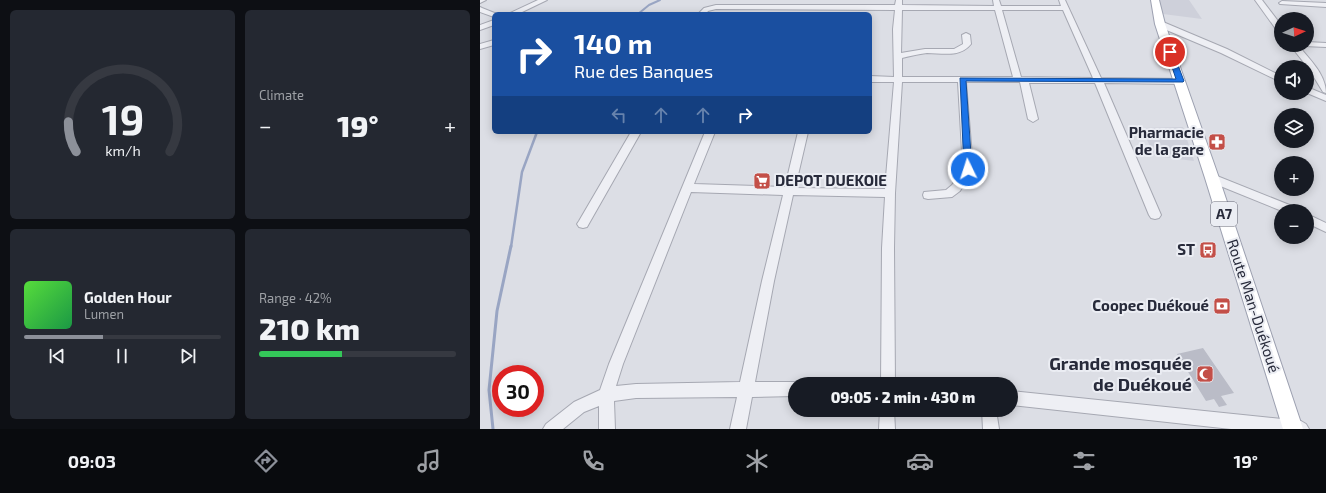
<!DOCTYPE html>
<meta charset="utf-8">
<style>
body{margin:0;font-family:"Exo 2",sans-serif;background:#242831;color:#f1f3f6;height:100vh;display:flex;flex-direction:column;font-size:15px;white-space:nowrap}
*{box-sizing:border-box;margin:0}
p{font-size:13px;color:#9ea1a6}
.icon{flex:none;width:22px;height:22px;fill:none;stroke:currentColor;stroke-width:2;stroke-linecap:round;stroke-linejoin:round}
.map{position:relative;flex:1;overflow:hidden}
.side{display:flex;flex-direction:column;gap:10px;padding:10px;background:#0d0f14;width:480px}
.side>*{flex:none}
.hud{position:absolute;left:12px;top:12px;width:380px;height:122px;border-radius:6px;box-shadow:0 2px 10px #0003;background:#1a4fa0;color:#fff;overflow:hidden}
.needle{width:26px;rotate:86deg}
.controls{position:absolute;left:794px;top:12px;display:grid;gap:8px}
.controls a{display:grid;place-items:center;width:40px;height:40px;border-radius:50%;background:#171b24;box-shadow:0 2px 10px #0003;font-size:20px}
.speed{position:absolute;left:12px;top:365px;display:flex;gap:8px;font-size:20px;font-weight:700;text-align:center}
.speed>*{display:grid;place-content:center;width:52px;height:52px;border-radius:50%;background:#171b24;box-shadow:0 2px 10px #0003;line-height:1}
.speed .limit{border:6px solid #d22;background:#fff;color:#111}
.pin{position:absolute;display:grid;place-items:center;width:34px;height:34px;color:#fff;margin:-17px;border:2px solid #fff;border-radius:50%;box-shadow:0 1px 4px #0007}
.me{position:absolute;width:44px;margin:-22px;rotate:356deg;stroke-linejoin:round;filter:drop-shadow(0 0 3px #0008)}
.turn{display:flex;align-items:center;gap:14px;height:84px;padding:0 16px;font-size:18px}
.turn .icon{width:52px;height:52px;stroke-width:2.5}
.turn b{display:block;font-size:28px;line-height:34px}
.lanes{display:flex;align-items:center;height:38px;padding:0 16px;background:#0003;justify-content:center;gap:20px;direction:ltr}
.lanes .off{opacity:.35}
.big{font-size:30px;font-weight:800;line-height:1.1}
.side .widget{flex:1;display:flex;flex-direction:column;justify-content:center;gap:6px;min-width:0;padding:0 14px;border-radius:6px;background:#242831}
.side .dial{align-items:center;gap:0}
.dial svg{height:104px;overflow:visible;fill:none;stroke:#363941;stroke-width:7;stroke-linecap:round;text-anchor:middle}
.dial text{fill:#f1f3f6;stroke:none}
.song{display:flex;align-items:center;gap:12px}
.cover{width:48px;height:48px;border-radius:6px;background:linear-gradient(135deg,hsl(110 70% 55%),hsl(140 70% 35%))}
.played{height:4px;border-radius:2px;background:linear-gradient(90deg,#8c9099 40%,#363941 40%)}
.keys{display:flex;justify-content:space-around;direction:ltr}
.heat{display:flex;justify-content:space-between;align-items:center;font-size:22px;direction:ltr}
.charge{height:6px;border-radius:3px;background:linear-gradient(90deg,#34c759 42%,#363941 0)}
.side .tiles{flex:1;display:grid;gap:10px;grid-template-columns:repeat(2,1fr)}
.trip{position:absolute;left:308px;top:377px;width:230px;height:40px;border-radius:20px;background:#171b24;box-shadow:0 2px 10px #0003;font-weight:800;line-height:40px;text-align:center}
.menu{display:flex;height:64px;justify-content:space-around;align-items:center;background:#090b0e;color:#9ea1a6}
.menu .icon{width:28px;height:28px}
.menu .selected{color:#8c9099}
.menu b{font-size:18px;color:#f1f3f6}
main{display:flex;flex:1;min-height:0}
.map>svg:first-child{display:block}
.built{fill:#ced0da}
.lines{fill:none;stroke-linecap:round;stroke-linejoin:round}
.stream-far2{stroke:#99a5c3;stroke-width:2}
.stream-far1{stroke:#99a5c3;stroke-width:2.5}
.stream{stroke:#99a5c3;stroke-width:3}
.building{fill:#babcc7}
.minor-casing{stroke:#a6a8b2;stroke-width:2}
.major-casing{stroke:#9ca0b0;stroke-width:2}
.minor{fill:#eeeff4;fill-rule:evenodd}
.major{fill:#fff;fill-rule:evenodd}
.route{fill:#1a73e8;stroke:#114b97}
.labels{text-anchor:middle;stroke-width:4;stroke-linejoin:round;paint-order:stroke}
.shield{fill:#ebedf3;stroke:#626472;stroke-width:1}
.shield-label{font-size:14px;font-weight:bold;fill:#272a3a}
.poi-label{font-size:15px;font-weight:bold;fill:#272a3a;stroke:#ebedf3;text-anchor:end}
.street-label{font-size:15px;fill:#272a3a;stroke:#ebedf3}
.near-poi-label{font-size:18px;font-weight:bold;fill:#272a3a;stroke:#ebedf3;text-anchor:end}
</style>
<main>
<section class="side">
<div class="tiles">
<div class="widget dial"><svg viewBox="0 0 100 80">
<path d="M14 69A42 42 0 1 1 86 69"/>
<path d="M14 69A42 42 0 0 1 8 46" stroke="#8c9099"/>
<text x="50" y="56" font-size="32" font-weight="700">19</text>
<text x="50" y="72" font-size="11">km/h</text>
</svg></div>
<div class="widget"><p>Climate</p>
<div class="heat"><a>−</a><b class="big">19°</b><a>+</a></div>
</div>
<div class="widget">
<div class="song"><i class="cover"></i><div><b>Golden Hour</b><p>Lumen</p></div></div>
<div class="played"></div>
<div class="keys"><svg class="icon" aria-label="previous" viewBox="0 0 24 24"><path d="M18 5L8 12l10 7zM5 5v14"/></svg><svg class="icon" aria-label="pause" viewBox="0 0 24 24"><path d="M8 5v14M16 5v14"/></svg><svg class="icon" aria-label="next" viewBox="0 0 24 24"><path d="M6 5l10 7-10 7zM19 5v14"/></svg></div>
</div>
<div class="widget"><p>Range · 42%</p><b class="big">210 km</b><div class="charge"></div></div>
</div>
</section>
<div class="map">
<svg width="846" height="429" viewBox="0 0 846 429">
<rect width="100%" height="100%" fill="#dcdee5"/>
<g class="built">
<path d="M 678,0 L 709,0 L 722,19 L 683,14 Z"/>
<path d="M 703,127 L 714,161 L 675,156 L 661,128 Z"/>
</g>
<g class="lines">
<path class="stream-far2" d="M 158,14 L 169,5 L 180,0"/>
<path class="stream-far1" d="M 31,247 L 42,172 L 57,132"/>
<path class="stream" d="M 13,429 L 9,390 L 17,311 L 31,246"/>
</g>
<path class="building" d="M 723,348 L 754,393 L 741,396 L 747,405 L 739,407 L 734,399 L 726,401 L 697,354 Z"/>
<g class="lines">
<g class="minor-casing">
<g id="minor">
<path d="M 0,0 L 6,0 L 0,3 Z"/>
<path d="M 58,0 L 67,0 L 38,14 L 28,14 Z"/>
<path d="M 416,0 L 422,0 L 422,5 L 514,6 L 513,0 L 519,0 L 521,6 L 581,6 L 579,0 L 585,0 L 621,78 L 703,79 L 704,81 L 700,84 L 624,83 L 681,215 L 679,218 L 675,219 L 671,218 L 669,215 L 615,83 L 549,83 L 558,119 L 553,122 L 548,119 L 540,82 L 486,82 L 493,169 L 480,191 L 472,197 L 448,199 L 444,198 L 443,195 L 444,192 L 466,190 L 472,185 L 483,169 L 478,82 L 422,82 L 415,193 L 414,248 L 415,384 L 401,384 L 402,248 L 405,197 L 313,195 L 294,281 L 275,382 L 315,382 L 320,384 L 315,384 L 315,396 L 272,397 L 266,429 L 250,429 L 257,397 L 156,398 L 134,401 L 135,429 L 119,429 L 119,406 L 104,412 L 83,429 L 63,429 L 66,424 L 94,402 L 120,390 L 129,364 L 225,132 L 235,132 L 214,184 L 305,187 L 318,132 L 328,132 L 315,188 L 405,189 L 414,82 L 390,82 L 390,76 L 414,77 L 413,29 L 415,10 L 236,9 L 228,11 L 226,14 L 218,14 L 224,8 L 236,5 L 415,5 ZM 422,10 L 515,10 L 533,77 L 422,77 L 422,58 C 430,56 438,54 447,53 C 462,53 480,58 491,44 L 490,35 L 486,33 L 482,35 L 483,44 L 474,49 L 445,49 L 421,53 ZM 522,10 L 583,10 L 613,78 L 541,77 ZM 211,192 L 303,195 L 282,281 L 260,382 L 156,384 L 136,386 L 143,364 Z"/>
<path d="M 775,0 L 782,0 L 801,25 L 801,32 L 798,32 Z"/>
<path d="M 802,1 L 846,3 L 846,7 L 800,4 L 799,3 Z"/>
<path d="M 0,7 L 2,8 L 17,14 L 14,14 L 14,17 L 0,12 Z"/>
<path d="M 14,20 L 14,25 L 0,30 L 0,25 Z"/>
<path d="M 677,22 L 683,22 L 747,49 L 801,76 L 801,82 L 741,53 L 677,26 Z"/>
<path d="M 14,40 L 14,45 L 0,49 L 0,44 Z"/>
<path d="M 827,42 L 846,43 L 846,47 L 824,46 L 827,45 Z"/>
<path d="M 810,45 L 818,45 C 829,59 846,74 846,93 L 843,92 L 829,69 Z"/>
<path d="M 827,87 L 846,95 L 846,101 L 827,93 Z"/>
<path d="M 151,132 L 161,132 L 107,227 L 103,228 L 99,227 L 97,224 L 99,221 Z"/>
<path d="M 732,174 L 817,208 L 818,211 L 802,211 L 728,181 L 727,178 L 728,175 Z"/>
<path d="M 827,214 L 846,223 L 846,232 L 827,223 Z"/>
<path d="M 531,391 L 821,421 L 826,424 L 829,429 L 751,429 L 531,405 Z"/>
<path d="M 400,410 L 414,410 L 415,429 L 399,429 Z"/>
<path d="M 502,410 L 516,410 L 519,429 L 503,429 Z"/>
</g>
</g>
<g class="major-casing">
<path id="major" d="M 671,0 L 679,0 L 685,24 L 739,178 L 823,429 L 803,429 L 725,178 L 675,24 Z"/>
</g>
<use href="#minor" class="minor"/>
<use href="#major" class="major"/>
</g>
<path class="route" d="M 688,51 L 693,52 L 704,81 L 703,82 L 486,81 L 492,169 L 488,172 L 484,169 L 480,78 L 696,79 L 687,52 Z"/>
<defs>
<g id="pharmacy-square" transform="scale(0.9)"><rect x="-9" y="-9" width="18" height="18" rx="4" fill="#c34f48" stroke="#ebedf3"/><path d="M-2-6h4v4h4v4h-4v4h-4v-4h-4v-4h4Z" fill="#fff"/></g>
<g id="supermarket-square" transform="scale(0.9)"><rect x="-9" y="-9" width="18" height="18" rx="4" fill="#c34f48" stroke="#ebedf3"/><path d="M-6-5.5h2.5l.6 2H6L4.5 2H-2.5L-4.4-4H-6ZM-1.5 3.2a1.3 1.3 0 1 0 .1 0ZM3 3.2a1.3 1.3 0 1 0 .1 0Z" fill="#fff"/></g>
<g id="bus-square" transform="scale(0.9)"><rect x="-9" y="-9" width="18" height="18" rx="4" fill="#c34f48" stroke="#ebedf3"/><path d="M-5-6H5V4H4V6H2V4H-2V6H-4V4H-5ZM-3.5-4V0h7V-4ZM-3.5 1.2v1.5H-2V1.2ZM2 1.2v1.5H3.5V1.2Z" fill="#fff"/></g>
<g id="bank-square" transform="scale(0.9)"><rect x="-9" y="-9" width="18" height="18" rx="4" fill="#c34f48" stroke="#ebedf3"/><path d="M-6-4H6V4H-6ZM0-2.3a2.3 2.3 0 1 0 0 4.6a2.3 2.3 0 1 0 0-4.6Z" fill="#fff"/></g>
<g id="mosque-square" transform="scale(0.9)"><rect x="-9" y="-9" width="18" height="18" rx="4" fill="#c34f48" stroke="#ebedf3"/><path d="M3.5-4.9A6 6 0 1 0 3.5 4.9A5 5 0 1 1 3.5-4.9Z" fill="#fff"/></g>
</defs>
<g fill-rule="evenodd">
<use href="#pharmacy-square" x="737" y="142"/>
<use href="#supermarket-square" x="282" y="181"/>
<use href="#bus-square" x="728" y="250"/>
<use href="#bank-square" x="742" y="306"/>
<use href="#mosque-square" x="725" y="374"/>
</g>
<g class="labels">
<rect class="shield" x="731" y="202" width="26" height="24" rx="3"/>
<g class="shield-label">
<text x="744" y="219">A7</text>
</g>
<g class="poi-label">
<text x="724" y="138">Pharmacie<tspan x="724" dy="17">de la gare</tspan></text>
<text x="295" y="186" text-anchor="start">DEPOT DUEKOIE</text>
<text x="715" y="255">ST</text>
<text x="729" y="311">Coopec Duékoué</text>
</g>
<g class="street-label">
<text transform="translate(773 306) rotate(72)" y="5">Route Man-Duékoué</text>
</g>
<g class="near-poi-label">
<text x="712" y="370">Grande mosquée<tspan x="712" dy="21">de Duékoué</tspan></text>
</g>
</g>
</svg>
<div class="controls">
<a><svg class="needle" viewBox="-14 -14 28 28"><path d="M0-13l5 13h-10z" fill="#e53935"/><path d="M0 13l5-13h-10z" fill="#9ea1a6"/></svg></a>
<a><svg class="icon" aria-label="sound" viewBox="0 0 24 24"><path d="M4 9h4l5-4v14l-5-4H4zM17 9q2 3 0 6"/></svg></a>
<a><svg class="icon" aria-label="layers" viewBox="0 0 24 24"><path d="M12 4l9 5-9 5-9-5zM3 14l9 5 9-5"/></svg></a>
<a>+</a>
<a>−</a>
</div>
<div class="speed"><div class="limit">30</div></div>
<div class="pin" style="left:690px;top:52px;background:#d93025"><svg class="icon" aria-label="arrive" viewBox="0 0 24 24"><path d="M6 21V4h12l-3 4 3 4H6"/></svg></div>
<svg class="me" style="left:488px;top:169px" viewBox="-20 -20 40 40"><circle r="17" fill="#1a73e8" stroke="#fff" stroke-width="3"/><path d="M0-11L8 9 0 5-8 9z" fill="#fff"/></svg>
<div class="trip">09:05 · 2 min · 430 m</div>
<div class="hud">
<div class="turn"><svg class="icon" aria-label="right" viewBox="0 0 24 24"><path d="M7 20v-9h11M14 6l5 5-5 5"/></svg><div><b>140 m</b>Rue des Banques</div></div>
<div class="lanes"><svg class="icon off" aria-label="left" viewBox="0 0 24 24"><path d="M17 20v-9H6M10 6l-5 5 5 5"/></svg><svg class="icon off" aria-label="ahead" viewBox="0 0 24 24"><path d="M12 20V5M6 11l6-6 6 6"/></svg><svg class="icon off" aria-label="ahead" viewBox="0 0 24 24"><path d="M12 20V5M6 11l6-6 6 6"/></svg><svg class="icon" aria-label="right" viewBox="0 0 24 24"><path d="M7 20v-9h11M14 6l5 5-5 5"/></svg></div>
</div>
</div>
</main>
<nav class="menu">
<b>09:03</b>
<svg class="icon selected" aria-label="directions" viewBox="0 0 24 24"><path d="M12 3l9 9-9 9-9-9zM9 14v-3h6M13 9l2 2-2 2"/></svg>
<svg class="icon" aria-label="music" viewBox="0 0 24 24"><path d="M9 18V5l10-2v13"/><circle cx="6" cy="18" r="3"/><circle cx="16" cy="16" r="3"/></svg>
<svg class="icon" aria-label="phone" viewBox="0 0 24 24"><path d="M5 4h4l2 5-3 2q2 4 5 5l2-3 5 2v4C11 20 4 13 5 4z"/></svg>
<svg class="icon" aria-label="climate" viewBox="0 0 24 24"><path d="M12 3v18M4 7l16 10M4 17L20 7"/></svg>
<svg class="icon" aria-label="car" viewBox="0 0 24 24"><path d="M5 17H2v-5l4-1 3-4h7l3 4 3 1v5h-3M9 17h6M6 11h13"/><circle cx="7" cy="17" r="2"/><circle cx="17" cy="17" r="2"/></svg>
<svg class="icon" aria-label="filters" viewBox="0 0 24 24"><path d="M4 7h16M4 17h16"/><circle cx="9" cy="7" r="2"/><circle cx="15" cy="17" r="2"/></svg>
<b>19°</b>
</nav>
